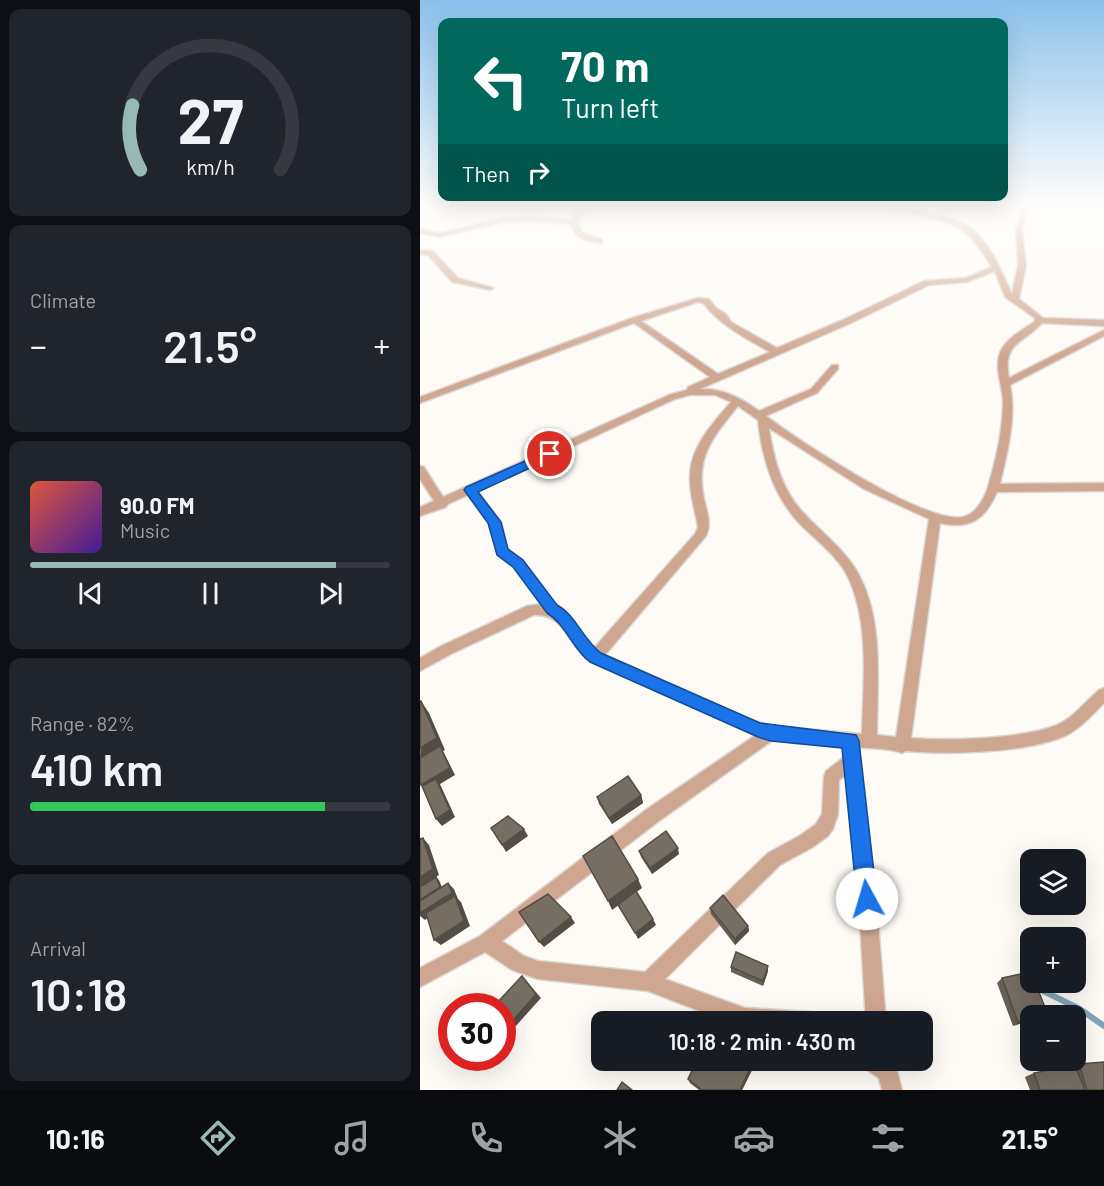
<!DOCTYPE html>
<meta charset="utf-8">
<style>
body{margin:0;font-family:Barlow,sans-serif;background:#20242c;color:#f1f3f6;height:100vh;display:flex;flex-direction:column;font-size:22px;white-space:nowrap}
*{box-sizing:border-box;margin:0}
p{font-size:20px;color:#9ea1a6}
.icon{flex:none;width:33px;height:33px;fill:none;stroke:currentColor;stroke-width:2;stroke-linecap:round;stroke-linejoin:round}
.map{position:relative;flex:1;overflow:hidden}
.panel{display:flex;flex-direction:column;gap:9px;padding:9px;background:#0d0f14;width:420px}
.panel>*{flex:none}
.top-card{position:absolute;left:18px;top:18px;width:570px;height:183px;border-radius:12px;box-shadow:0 6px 24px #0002;background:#00695c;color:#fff;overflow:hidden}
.fabs{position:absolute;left:600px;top:849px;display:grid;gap:12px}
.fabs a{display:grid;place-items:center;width:66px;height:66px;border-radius:12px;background:#171b24;box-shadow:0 6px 24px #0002;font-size:30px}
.speed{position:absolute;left:18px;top:993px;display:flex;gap:12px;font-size:30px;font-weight:700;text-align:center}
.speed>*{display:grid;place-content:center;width:78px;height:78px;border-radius:50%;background:#171b24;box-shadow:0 6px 24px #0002;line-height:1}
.speed .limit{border:9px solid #d22;background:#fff;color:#111}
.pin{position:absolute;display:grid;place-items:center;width:51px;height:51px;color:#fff;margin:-26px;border:3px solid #fff;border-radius:50%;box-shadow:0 2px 6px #0007}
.me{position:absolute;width:66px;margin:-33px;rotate:354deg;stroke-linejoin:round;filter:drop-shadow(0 0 4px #0008)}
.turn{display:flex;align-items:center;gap:21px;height:126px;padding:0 24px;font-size:27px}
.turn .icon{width:78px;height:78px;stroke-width:2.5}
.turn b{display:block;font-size:42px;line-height:51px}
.then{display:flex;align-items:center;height:57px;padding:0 24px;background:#0003;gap:12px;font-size:22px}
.big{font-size:45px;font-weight:600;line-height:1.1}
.panel .card{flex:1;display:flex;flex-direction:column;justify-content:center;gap:9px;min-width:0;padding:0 21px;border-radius:12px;background:#20242c}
.panel .dial{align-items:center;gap:0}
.dial svg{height:156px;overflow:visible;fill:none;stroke:#363941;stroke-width:7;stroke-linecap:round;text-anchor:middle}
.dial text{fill:#f1f3f6;stroke:none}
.song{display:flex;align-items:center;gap:18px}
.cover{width:72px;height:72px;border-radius:9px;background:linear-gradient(135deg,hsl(10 70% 55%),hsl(260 70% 35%))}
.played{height:6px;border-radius:3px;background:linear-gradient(90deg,#98b8b4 85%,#363941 85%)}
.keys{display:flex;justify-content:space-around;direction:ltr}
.heat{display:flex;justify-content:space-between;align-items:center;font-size:33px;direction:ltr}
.charge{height:9px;border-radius:4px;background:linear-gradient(90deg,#34c759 82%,#363941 0)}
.trip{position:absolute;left:171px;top:1011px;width:342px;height:60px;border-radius:12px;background:#171b24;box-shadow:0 6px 24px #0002;font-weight:600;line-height:60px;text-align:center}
.tabs{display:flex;height:96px;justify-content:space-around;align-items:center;background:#090b0e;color:#9ea1a6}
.tabs .icon{width:42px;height:42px}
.tabs .on{color:#98b8b4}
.tabs b{font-size:27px;color:#f1f3f6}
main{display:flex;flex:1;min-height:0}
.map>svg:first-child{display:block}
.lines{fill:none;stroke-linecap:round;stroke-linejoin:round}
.stream{stroke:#81a6b9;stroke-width:6}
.street-casing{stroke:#dbd8d3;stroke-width:3}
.street{fill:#cfa690;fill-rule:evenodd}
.wall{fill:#655f55}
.shaded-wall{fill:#534d45}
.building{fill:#766e63;stroke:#534d45;stroke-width:1.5}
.route{fill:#1a73e8;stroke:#114b97;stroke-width:1.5}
</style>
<main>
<section class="panel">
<div class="card dial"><svg viewBox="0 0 100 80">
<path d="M14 69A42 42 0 1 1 86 69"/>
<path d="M14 69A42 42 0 0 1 10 36" stroke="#98b8b4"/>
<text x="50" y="56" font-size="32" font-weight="700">27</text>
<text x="50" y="72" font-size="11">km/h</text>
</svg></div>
<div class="card"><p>Climate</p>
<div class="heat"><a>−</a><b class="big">21.5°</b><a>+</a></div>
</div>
<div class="card">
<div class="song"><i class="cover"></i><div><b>90.0 FM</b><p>Music</p></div></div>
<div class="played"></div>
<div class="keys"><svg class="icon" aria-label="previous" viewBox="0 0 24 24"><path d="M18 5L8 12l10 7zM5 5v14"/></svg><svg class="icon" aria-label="pause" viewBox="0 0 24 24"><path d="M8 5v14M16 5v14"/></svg><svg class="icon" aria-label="next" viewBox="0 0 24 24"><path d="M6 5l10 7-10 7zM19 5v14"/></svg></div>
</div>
<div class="card"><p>Range · 82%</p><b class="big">410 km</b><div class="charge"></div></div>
<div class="card"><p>Arrival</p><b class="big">10:18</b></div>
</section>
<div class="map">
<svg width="684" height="1090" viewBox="0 0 684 1090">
<rect width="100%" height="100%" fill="#fefbf6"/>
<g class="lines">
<path class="stream" d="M 615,987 L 660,1009 L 684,1026"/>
<g class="street-casing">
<g id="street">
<path d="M 159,206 L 165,206 C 154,230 157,232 182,239 L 182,243 C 169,242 153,238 151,224 L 114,221 L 83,222 L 20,237 L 0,233 L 0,229 L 20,233 L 83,218 L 114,217 L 152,220 Z"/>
<path d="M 470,206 C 484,206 497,210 511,213 C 522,216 536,219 546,225 C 570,239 581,272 592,294 L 598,265 L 596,230 L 603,206 L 609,206 L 602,230 L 606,265 L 599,299 L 623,318 L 684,320 L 684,326 L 622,323 C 603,344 582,342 589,378 L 684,330 L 684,336 L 590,385 C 597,417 587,453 580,484 L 684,483 L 684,491 L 577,492 C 565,519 551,530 520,523 L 491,738 C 528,741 603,739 637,725 C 653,718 666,701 679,690 L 684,688 L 684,703 C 672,715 660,729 645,736 C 606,753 529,755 486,751 L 482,753 C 469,748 452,749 438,747 L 458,922 L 466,1022 L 446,1022 L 440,922 L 426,775 L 419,780 L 418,814 L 413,829 L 408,836 L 393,847 L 360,865 L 245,979 L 325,1008 L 389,1012 L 396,1015 L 399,1022 L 308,1022 L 228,991 L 118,979 L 92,970 L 65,952 L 0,987 L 0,968 L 60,936 L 227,809 L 336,735 L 170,661 C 150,644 143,613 114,615 L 31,654 L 0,671 L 0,658 L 21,646 L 107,606 L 121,604 L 94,566 L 78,554 L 69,523 L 48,495 L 28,504 L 26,507 L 0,516 L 0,507 L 14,501 L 0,479 L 0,466 L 4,467 L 23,497 L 249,395 L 267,390 L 268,387 L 290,377 L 214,323 L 0,403 L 0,397 L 212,318 L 278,298 L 289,299 L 296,308 L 306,314 L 311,322 L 357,348 L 425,319 L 504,281 L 546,278 L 572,267 C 549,231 544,226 502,215 C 491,213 479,211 470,206 ZM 575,271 L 585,297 L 615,318 L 614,322 C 601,331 583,340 579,356 C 575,371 583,387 583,402 C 583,429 576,460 568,487 C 564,499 556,514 543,517 C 504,524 379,441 346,416 L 397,393 L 418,369 L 418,365 L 412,365 L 391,389 L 339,411 C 321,398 303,388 280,389 L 431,323 L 509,285 L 547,282 ZM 278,302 L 283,303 C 300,325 325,338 350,352 L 298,374 L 221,321 ZM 270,395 L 295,395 L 311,402 C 293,423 271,446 270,475 C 269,493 275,510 278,527 L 275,534 L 174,648 L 152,621 L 138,608 L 102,560 L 87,549 L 81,522 L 57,491 L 255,399 ZM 318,406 L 338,420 C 342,458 353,496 380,524 C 397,541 419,557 429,579 C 450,626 443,684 442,734 L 351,726 L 329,719 L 185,655 L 286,536 C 292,523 287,513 284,499 C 275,457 293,437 318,406 ZM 349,428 L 444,489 L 509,519 L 476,737 L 457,735 C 457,684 464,624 440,577 C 426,549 400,532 380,509 C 361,487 353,456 349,428 ZM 353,740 L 423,746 L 424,757 L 406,771 L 404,776 L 402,814 L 396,824 L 381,835 L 348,853 L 225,972 L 118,961 L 104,956 L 82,941 L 239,821 Z"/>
<path d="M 0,250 L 13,251 L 38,278 L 74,288 L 70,290 L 32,282 L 8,255 L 0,254 Z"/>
<path d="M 440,1060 L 474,1060 L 482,1090 L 462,1090 L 459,1078 L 443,1067 Z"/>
</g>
</g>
<use href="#street" class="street"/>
</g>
<g class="wall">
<path d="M 221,795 L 223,803 L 192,824 L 179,804 L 177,797 Z"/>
<path d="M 219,851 L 259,854 L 232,874 L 221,857 Z"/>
<path d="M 290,908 L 328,926 L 329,931 L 315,945 L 291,914 Z"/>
<path d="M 348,966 L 348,971 L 343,986 L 311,972 L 311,967 Z"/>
<path d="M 582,978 L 628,1015 L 626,1016 L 610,1016 L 593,1026 L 577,983 Z"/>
<path d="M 659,1064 L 684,1090 L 610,1090 L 605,1077 L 614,1073 Z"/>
<path d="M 333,1068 L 322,1090 L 279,1090 L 270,1083 L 268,1079 Z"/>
</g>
<g class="shaded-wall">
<path d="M 1,701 L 9,713 L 25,750 L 23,751 L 35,775 L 20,784 L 35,817 L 22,826 L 16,819 L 7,792 L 1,785 L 0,764 Z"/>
<path d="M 221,795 L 223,803 L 192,824 L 189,818 Z"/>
<path d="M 104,829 L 108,836 L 86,852 L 82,845 Z"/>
<path d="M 3,838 L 9,845 L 19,875 L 16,877 L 19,880 L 23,890 L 0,905 L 0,877 Z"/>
<path d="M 258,848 L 259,854 L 232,874 L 230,868 Z"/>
<path d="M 218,879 L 222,888 L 192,910 L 188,901 Z"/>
<path d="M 28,883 L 34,889 L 38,899 L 41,902 L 50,926 L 21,945 L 14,940 L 36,900 L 5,920 L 0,916 L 0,913 Z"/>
<path d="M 151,917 L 155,923 L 124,947 L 119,942 Z"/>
<path d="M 233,919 L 236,925 L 218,939 L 215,933 Z"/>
<path d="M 328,926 L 329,931 L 315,945 L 315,939 Z"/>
<path d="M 348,966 L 348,971 L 343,986 L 343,981 Z"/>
<path d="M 102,976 L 121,998 L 94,1028 L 89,1025 Z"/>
<path d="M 610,1019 L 610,1021 L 593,1026 L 598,1022 Z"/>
<path d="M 332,1064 L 333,1068 L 322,1090 L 320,1090 Z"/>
</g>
<g class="building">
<path d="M 0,701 L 1,701 L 17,738 L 0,748 Z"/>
<path d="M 20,746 L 30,768 L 1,785 L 0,782 L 0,758 Z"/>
<path d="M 208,776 L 221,795 L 189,818 L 177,797 Z"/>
<path d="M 16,779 L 30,810 L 16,819 L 2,786 Z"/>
<path d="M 88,816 L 104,829 L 82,845 L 71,828 Z"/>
<path d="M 246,831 L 258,848 L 230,868 L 219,851 Z"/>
<path d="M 192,836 L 218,879 L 188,901 L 163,856 Z"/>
<path d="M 3,838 L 13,869 L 0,877 L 0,839 Z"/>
<path d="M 16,877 L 20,887 L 0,900 L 0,887 Z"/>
<path d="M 28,883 L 32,893 L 0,913 L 0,901 Z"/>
<path d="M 216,891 L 233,919 L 215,933 L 198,905 Z"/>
<path d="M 128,894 L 151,917 L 119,942 L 99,912 Z"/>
<path d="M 303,895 L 328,926 L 315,939 L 290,908 Z"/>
<path d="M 35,896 L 44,921 L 14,940 L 6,913 Z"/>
<path d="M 316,952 L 348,966 L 343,981 L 311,967 Z"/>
<path d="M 610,972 L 610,982 L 615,982 L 628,1015 L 610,1016 L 610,1019 L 598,1022 L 582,978 Z"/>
<path d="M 102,976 L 116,994 L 89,1025 L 82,1017 L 82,1006 L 74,1006 Z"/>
<path d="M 277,1060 L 328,1060 L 332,1064 L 320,1090 L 282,1090 L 268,1079 Z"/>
<path d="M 684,1062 L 684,1090 L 667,1090 L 659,1064 Z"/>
<path d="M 655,1065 L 665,1090 L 620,1090 L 614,1073 Z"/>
<path d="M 202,1082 L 212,1090 L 197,1090 Z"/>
</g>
<linearGradient id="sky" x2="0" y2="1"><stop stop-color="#8ac1ec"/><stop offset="0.57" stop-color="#fffdfb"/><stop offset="1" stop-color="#fffdfb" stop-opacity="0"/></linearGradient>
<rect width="684" height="359" fill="url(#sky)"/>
<path class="route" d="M 130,450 L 134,452 L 134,457 L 58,492 L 81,522 L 88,549 L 103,560 L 137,605 C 156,615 163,640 181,653 L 340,723 L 436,735 L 439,741 L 457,899 L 454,906 L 447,909 L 439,906 L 437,899 L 422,748 L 351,741 L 338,737 L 170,662 C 152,649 146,624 127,613 L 93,567 L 77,555 L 68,523 L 44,490 L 46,487 Z"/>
</svg>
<div class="fabs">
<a><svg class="icon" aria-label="layers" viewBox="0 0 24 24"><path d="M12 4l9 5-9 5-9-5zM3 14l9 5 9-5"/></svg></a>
<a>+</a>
<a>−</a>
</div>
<div class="speed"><div class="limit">30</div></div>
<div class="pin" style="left:130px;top:454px;background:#d93025"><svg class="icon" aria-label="arrive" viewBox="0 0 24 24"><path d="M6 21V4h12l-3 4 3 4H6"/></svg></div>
<svg class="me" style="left:447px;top:899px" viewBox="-20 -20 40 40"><circle r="19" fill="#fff"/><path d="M0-13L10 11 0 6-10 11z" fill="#1a73e8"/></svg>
<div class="trip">10:18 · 2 min · 430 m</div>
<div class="top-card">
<div class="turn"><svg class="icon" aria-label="left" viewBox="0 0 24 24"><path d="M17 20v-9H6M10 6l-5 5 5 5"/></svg><div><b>70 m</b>Turn left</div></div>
<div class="then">Then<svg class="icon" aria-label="right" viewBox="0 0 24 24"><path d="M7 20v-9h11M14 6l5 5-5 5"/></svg></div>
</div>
</div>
</main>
<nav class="tabs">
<b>10:16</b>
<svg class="icon on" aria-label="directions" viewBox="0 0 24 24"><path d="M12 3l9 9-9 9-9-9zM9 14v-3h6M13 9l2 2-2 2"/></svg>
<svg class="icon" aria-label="music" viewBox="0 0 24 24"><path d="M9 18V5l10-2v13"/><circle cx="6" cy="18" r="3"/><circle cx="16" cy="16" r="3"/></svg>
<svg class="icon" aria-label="phone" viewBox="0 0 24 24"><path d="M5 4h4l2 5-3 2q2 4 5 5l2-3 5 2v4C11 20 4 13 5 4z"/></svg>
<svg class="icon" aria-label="climate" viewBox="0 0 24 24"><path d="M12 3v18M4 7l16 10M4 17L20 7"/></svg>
<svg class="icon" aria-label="car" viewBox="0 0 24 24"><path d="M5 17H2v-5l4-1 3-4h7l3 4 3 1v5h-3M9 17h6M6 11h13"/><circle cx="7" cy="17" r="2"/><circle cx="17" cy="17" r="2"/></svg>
<svg class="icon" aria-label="filters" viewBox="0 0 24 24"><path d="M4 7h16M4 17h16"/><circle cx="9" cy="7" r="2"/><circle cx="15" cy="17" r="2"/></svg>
<b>21.5°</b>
</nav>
